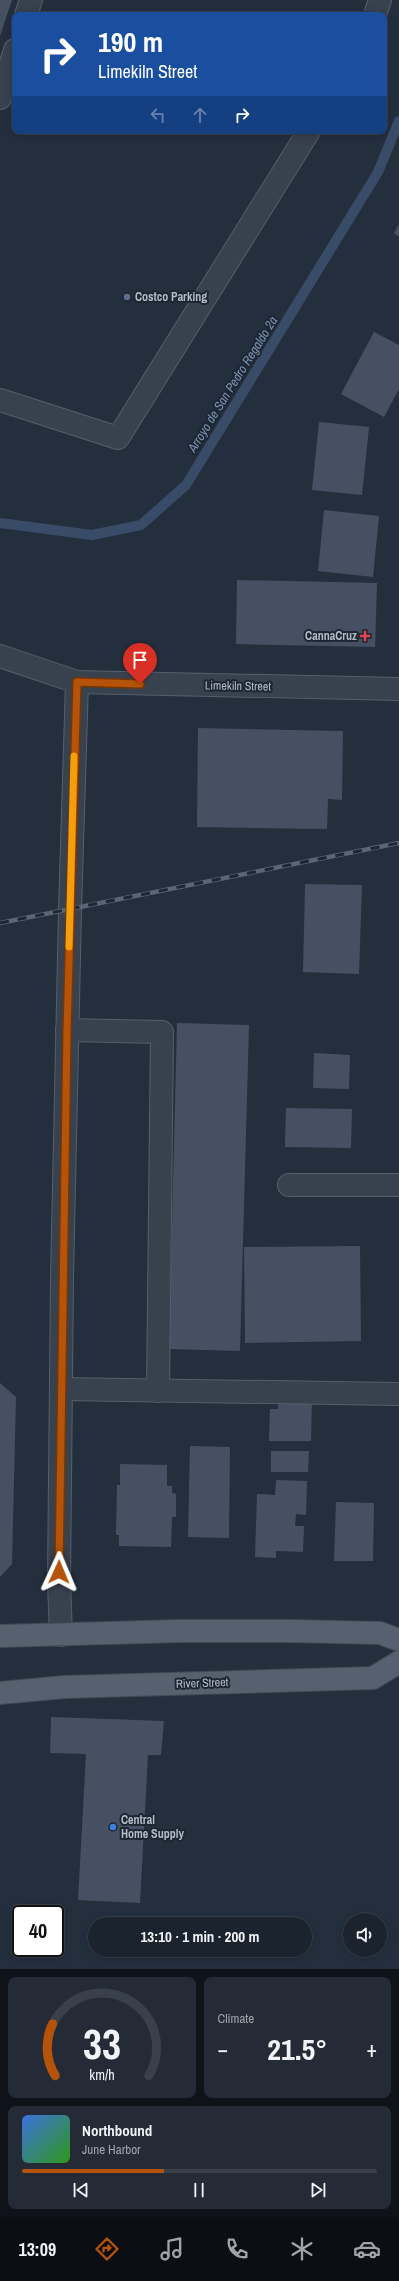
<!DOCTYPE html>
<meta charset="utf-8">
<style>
body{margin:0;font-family:"Archivo Narrow",sans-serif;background:#242b36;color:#f1f3f6;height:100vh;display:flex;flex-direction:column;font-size:15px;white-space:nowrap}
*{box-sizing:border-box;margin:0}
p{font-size:13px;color:#a0a4aa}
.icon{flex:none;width:22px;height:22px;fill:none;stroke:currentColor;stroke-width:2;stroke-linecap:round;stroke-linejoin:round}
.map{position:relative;height:1969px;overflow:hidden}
.panel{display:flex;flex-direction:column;gap:8px;padding:8px;background:#0f1319;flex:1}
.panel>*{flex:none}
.guide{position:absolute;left:12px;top:12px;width:375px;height:122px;border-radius:8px;box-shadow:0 2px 10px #0003,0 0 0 1px #39404a;background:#1a4fa0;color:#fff;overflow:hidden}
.tools{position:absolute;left:343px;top:1913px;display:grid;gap:8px}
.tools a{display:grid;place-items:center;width:44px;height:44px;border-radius:50%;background:#1b232e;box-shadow:0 2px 10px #0003,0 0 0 1px #39404a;font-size:20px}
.speed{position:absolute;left:12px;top:1905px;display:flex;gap:8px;font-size:20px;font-weight:700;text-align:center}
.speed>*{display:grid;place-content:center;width:52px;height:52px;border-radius:50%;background:#1b232e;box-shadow:0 2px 10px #0003,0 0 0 1px #39404a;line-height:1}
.speed .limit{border:2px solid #111;border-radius:6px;background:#fff;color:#111}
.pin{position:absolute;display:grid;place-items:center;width:34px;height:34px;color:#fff;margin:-41px -17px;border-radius:50% 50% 50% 0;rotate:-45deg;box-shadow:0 0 4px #0007}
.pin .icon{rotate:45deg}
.me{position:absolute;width:44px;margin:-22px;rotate:1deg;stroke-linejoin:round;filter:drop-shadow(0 0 3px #0008)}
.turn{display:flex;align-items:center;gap:14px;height:84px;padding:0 20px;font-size:18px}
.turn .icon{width:52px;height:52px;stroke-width:2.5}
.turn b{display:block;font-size:28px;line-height:34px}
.lanes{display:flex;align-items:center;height:38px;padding:0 20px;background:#0003;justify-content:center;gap:20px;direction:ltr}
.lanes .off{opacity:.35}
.big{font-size:30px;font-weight:700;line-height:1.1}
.panel .card{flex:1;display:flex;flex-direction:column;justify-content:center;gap:6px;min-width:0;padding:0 14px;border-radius:8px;background:#242b36}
.panel .dial{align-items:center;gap:0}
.dial svg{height:104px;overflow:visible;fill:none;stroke:#39404a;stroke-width:7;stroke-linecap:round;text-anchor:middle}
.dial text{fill:#f1f3f6;stroke:none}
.song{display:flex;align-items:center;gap:12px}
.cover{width:48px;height:48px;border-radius:6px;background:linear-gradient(135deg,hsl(220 70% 55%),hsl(110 70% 35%))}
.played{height:4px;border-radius:2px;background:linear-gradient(90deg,#b45309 40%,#39404a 40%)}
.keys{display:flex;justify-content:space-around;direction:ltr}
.heat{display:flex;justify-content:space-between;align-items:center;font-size:22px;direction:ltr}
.panel .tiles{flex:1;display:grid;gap:8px;grid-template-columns:1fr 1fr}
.card:last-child{grid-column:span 2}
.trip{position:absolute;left:88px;top:1917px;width:224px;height:40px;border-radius:20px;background:#1b232e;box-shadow:0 2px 10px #0003,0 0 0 1px #39404a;font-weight:700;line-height:40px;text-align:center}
.tab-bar{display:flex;height:64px;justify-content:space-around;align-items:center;background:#0b0e12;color:#a0a4aa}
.tab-bar .icon{width:28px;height:28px}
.tab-bar .selected{color:#b45309}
.tab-bar b{font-size:18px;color:#f1f3f6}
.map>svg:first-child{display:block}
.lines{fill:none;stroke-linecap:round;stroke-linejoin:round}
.stream{stroke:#394c67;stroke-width:10}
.building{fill:#455162}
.minor-casing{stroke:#565f6c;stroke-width:24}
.major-casing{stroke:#414a57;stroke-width:24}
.minor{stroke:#38414e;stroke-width:22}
.major{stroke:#56606e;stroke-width:22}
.rail-casing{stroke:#5a6575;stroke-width:4.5}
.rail{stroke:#1d2633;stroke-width:3;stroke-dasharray:9;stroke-linecap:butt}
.route-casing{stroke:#753606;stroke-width:10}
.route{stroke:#b45309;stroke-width:7}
.slow{stroke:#f59e0b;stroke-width:7}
.service-dot{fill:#5c6f8a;stroke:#1d2633;stroke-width:1.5}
.health-dot{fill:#e0444e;stroke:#1d2633;stroke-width:1.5}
.shop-dot{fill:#3f7fe0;stroke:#1d2633;stroke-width:1.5}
.labels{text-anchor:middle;stroke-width:4;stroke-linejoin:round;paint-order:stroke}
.poi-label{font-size:12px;font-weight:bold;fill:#b4bcc9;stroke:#1d2633;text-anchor:start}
.street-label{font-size:12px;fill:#b4bcc9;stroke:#1d2633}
.water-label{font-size:13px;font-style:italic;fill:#7c92b1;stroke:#1d2633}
</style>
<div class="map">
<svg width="399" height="1969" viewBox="0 0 399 1969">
<rect width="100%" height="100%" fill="#242f3e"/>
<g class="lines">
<path class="stream" d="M 0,523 L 92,535 L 141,525 L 186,485 L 378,172 L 399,121"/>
</g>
<g class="building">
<path d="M 0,0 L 12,0 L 0,36 Z"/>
<path d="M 399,224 L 399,237 L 394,233 Z"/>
<path d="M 374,332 L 399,345 L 399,389 L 384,417 L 341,394 Z"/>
<path d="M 319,422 L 369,427 L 362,495 L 312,490 Z"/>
<path d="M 324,510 L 379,516 L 373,577 L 318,571 Z"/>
<path d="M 237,580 L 377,583 L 375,647 L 236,644 Z"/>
<path d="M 198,728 L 343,731 L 342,800 L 328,799 L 327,829 L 197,827 Z"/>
<path d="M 305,884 L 362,885 L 359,974 L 303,972 Z"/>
<path d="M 177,1023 L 249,1025 L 240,1351 L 169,1349 Z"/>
<path d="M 314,1053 L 350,1055 L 349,1089 L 313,1088 Z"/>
<path d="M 286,1108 L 352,1109 L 351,1148 L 285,1147 Z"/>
<path d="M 360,1246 L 361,1341 L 245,1343 L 244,1247 Z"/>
<path d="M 0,1383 L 16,1397 L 12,1564 L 0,1577 Z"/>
<path d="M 279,1398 L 312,1399 L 311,1441 L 269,1441 L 270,1409 L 278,1409 Z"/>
<path d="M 190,1446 L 230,1447 L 229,1538 L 188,1537 Z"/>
<path d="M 271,1451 L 309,1451 L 308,1472 L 271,1472 Z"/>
<path d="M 120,1464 L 167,1465 L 167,1486 L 172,1486 L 172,1493 L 176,1494 L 176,1517 L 172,1517 L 171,1547 L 119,1546 L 119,1535 L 116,1535 L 117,1485 L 120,1485 Z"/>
<path d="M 276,1480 L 307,1481 L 306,1515 L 296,1514 L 295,1526 L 304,1526 L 303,1552 L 276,1551 L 276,1558 L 255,1557 L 257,1494 L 275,1495 Z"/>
<path d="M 336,1502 L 374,1503 L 373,1561 L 334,1561 Z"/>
<path d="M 51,1717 L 164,1721 L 161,1755 L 148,1755 L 140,1903 L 78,1900 L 86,1754 L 50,1753 Z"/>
</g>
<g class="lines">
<g class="minor-casing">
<g id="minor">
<path d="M 26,15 L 31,0"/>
<path d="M 375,15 L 380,0"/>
<path d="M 0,98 L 15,50"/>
<path d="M 0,400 L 118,438 L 309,131"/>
<path d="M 0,656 L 77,682 L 399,689"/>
<path d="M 67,1030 L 162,1032 L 158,1391"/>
<path d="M 289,1185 L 399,1185"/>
<path d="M 61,1389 L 399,1394"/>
<path d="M 61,1635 L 59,1581 L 62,1278 L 70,910 L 77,682"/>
</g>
</g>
<g class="major-casing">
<g id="major">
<path d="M 0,1636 L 180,1631 L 289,1631 L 380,1633 L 399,1640"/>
<path d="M 0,1693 L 64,1687 L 373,1678 L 399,1662"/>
</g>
</g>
<use href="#minor" class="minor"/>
<use href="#major" class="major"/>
<g class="rail-casing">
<path id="rail" d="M 0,923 L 399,843"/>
</g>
<use href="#rail" class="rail"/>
</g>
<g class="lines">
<g class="route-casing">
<path id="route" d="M 59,1572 L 67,1030 L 77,682 L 140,684"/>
</g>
<use href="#route" class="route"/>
<path class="slow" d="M 69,947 L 74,756"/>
</g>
<circle class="service-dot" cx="127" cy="297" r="4"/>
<path class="health-dot" d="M363 630h4v4h4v4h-4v4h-4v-4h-4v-4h4z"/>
<circle class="shop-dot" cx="113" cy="1827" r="4"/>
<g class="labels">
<g class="poi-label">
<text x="135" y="301">Costco Parking</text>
<text x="357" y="640" text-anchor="end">CannaCruz</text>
<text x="121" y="1824">Central<tspan x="121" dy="14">Home Supply</tspan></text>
</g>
<g class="street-label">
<text transform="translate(238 686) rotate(1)" y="4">Limekiln Street</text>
<text transform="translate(202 1683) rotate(-2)" y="4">River Street</text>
</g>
<g class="water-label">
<text transform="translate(232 384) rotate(-58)" y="5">Arroyo de San Pedro Regaldo 2a</text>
</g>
</g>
</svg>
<div class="tools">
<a><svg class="icon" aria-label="sound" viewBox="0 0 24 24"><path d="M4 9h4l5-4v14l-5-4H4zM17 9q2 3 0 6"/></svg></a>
</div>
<div class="speed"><div class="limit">40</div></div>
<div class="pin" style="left:140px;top:684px;background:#d93025"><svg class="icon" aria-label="arrive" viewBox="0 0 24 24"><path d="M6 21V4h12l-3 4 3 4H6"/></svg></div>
<svg class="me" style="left:59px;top:1572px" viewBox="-20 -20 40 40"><path d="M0-17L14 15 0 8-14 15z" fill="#b45309" stroke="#fff" stroke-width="4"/></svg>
<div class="trip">13:10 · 1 min · 200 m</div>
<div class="guide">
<div class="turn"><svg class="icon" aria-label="right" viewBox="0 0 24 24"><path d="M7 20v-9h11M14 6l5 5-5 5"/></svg><div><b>190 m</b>Limekiln Street</div></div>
<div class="lanes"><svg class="icon off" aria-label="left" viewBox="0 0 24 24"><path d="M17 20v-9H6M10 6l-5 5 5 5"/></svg><svg class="icon off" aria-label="ahead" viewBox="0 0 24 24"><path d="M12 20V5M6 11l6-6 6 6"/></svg><svg class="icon" aria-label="right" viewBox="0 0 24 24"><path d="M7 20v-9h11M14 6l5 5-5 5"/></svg></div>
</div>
</div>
<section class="panel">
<div class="tiles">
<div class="card dial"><svg viewBox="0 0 100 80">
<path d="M14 69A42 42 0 1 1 86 69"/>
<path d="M14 69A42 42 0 0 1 12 29" stroke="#b45309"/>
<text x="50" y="56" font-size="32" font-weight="700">33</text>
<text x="50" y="72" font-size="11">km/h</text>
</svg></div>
<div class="card"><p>Climate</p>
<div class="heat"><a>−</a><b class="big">21.5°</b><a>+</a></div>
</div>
<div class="card">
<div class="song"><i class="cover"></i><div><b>Northbound</b><p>June Harbor</p></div></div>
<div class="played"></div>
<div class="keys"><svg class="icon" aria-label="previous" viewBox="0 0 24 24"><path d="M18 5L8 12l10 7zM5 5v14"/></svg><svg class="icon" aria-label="pause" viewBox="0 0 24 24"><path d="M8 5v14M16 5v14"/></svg><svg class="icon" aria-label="next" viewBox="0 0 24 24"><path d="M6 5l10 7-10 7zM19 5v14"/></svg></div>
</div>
</div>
</section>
<nav class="tab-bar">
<b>13:09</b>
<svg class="icon selected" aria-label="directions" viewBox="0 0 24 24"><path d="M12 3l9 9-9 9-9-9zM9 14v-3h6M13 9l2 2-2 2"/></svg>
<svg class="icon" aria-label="music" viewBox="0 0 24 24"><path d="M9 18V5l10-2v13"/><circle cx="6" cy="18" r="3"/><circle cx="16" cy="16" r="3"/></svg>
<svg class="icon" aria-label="phone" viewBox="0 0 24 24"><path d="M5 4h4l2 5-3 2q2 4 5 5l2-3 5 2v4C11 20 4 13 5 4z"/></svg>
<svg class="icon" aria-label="climate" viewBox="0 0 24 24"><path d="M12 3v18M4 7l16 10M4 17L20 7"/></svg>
<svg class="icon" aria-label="car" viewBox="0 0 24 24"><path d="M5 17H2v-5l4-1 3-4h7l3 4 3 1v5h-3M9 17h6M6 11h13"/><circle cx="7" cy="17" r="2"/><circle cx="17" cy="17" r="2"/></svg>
</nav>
